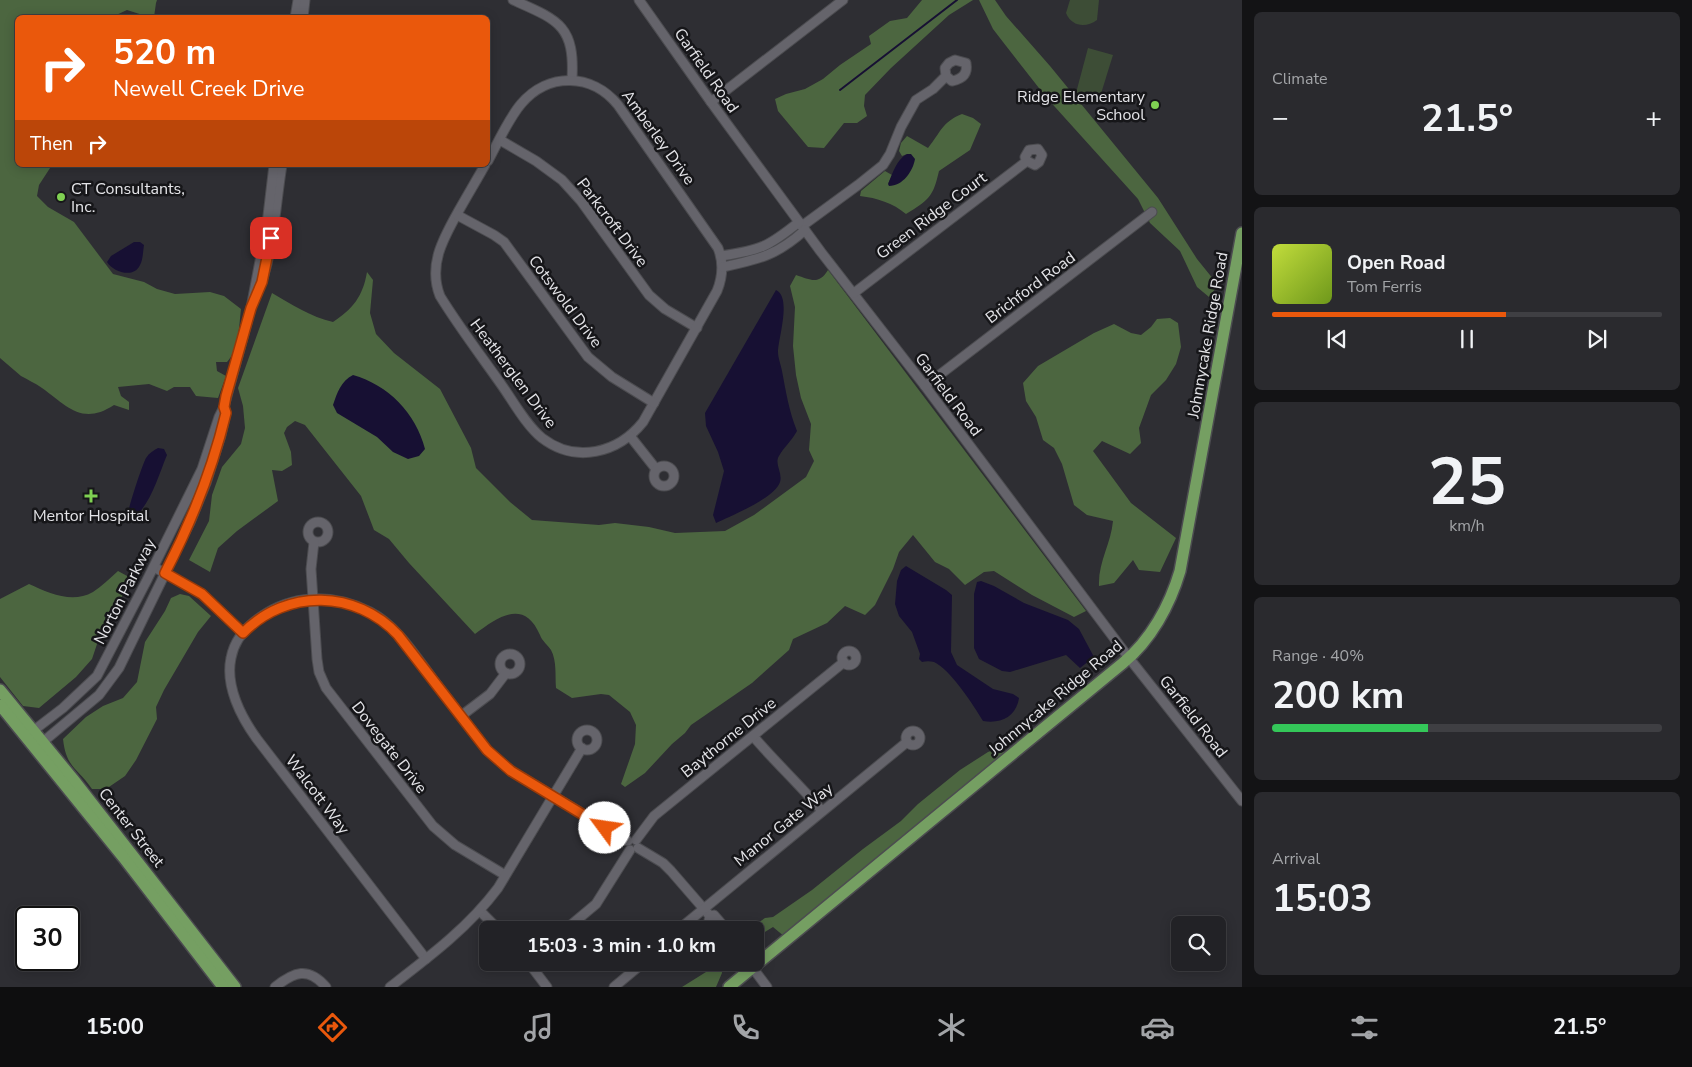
<!DOCTYPE html>
<meta charset="utf-8">
<style>
body{margin:0;font-family:"Nunito Sans",sans-serif;background:#2a2a2e;color:#f1f3f6;height:100vh;display:flex;flex-direction:column;font-size:19px;white-space:nowrap}
*{box-sizing:border-box;margin:0}
p{font-size:16px;color:#a2a4a7}
.icon{flex:none;width:28px;height:28px;fill:none;stroke:currentColor;stroke-width:2;stroke-linecap:round;stroke-linejoin:round}
.map{position:relative;flex:1;overflow:hidden}
.drawer{display:flex;flex-direction:column;gap:12px;padding:12px;background:#131315;width:450px}
.drawer>*{flex:none}
.top-card{position:absolute;left:15px;top:15px;width:475px;height:152px;border-radius:8px;box-shadow:0 2px 12px #0003,0 0 0 1px #3f3f43;background:#ea580c;color:#fff;overflow:hidden}
.tools{position:absolute;left:1171px;top:916px;display:grid;gap:10px}
.tools a{display:grid;place-items:center;width:55px;height:55px;border-radius:8px;background:#222226;box-shadow:0 2px 12px #0003,0 0 0 1px #3f3f43;font-size:25px}
.speed{position:absolute;left:15px;top:906px;display:flex;gap:10px;font-size:25px;font-weight:700;text-align:center}
.speed>*{display:grid;place-content:center;width:65px;height:65px;border-radius:50%;background:#222226;box-shadow:0 2px 12px #0003,0 0 0 1px #3f3f43;line-height:1}
.speed .limit{border:2px solid #111;border-radius:8px;background:#fff;color:#111}
.pin{position:absolute;display:grid;place-items:center;width:42px;height:42px;color:#fff;margin:-21px;border-radius:10px;box-shadow:0 2px 8px #0006}
.me{position:absolute;width:55px;margin:-28px;rotate:301deg;stroke-linejoin:round;filter:drop-shadow(0 0 4px #0008)}
.turn{display:flex;align-items:center;gap:18px;height:105px;padding:0 15px;font-size:22px}
.turn .icon{width:65px;height:65px;stroke-width:2.5}
.turn b{display:block;font-size:35px;line-height:42px}
.then{display:flex;align-items:center;height:48px;padding:0 15px;background:#0003;gap:10px;font-size:19px}
.big{font-size:38px;font-weight:700;line-height:1.1}
.drawer .tile{flex:1;display:flex;flex-direction:column;justify-content:center;gap:8px;min-width:0;padding:0 18px;border-radius:8px;background:#2a2a2e}
.drawer .dial{align-items:center;gap:0}
.dial b{font-size:65px;line-height:1}
.song{display:flex;align-items:center;gap:15px}
.cover{width:60px;height:60px;border-radius:8px;background:linear-gradient(135deg,hsl(70 70% 55%),hsl(80 70% 35%))}
.played{height:5px;border-radius:2px;background:linear-gradient(90deg,#ea580c 60%,#3f3f43 60%)}
.keys{display:flex;justify-content:space-around;direction:ltr}
.heat{display:flex;justify-content:space-between;align-items:center;font-size:28px;direction:ltr}
.charge{height:8px;border-radius:4px;background:linear-gradient(90deg,#34c759 40%,#3f3f43 0)}
.trip{position:absolute;left:479px;top:921px;width:285px;height:50px;border-radius:8px;background:#222226;box-shadow:0 2px 12px #0003,0 0 0 1px #3f3f43;font-weight:700;line-height:50px;text-align:center}
.tabs{display:flex;height:80px;justify-content:space-around;align-items:center;background:#0e0e0f;color:#a2a4a7}
.tabs .icon{width:35px;height:35px}
.tabs .selected{color:#ea580c}
.tabs b{font-size:22px;color:#f1f3f6}
main{display:flex;flex:1;min-height:0}
.map>svg:first-child{display:block}
.green{fill:#3d4d36}
.forest{fill:#4c6640}
.water{fill:#171033}
.lines{fill:none;stroke-linecap:round;stroke-linejoin:round}
.stream{stroke:#171033;stroke-width:2}
.minor-casing{stroke:#4c4c50;stroke-width:11}
.major-casing{stroke:#4c4c50;stroke-width:14}
.minor{stroke:#65646b;stroke-width:9}
.major{stroke:#759f62;stroke-width:11}
.route-casing{stroke:#983908;stroke-width:12}
.route{stroke:#ea580c;stroke-width:9}
.poi-dot{fill:#7fd052;stroke:#161619;stroke-width:2}
.labels{text-anchor:middle;stroke-width:5;stroke-linejoin:round;paint-order:stroke}
.street-label{font-size:16px;fill:#e4e4e8;stroke:#161619}
.poi-label{font-size:16px;fill:#e4e4e8;stroke:#161619;text-anchor:end}
</style>
<main>
<div class="map">
<svg width="1242" height="987" viewBox="0 0 1242 987">
<rect width="100%" height="100%" fill="#2e2e33"/>
<g class="green">
<path d="M 1070,0 L 1099,0 L 1097,20 C 1086,28 1072,27 1066,13 Z"/>
<path d="M 1088,48 L 1113,55 L 1099,100 L 1076,93 Z"/>
</g>
<g class="forest">
<path d="M 0,0 L 157,0 L 156,3 L 154,17 L 149,17 L 127,10 L 112,17 L 18,18 L 18,165 L 52,165 L 39,185 L 37,196 L 48,207 L 74,222 L 113,274 L 144,282 L 157,289 L 175,294 L 210,292 L 224,296 L 241,309 C 239,326 239,349 227,362 L 216,362 L 217,371 L 226,376 L 218,398 L 196,396 L 190,387 L 174,387 L 167,391 L 149,384 L 118,387 L 121,396 L 129,402 L 129,410 L 114,405 C 82,426 67,406 42,388 C 35,383 28,380 21,376 C 14,370 7,364 0,358 Z"/>
<path d="M 922,0 L 973,0 L 949,15 L 891,68 L 865,95 L 864,106 L 867,116 L 857,123 L 844,123 L 824,148 L 808,147 L 778,111 L 775,99 L 786,94 L 805,89 L 823,79 L 840,65 L 871,44 L 869,36 L 890,21 L 907,18 Z"/>
<path d="M 979,0 L 995,0 L 1006,16 L 1050,66 L 1158,198 L 1197,259 L 1218,285 L 1209,297 L 1197,287 L 1180,251 L 1150,223 L 1138,199 L 1046,97 L 1003,42 L 993,29 Z"/>
<path d="M 962,114 L 973,118 L 981,124 L 970,150 L 939,171 C 933,197 929,200 906,214 C 893,203 877,198 860,196 L 861,191 L 885,171 L 892,175 L 888,184 L 907,154 L 902,156 L 899,151 L 901,143 L 907,136 L 928,148 C 941,132 942,122 962,114 Z"/>
<path d="M 828,270 L 1086,611 L 1074,617 L 1032,595 L 994,571 L 984,572 L 965,585 L 949,569 L 935,562 L 913,535 L 899,552 L 893,569 L 875,605 L 865,615 L 845,606 L 827,623 L 793,639 L 789,650 L 752,683 L 691,725 L 685,733 L 672,744 L 645,773 L 625,787 L 621,784 L 635,744 L 636,725 L 630,712 L 609,695 L 601,694 L 572,698 L 556,688 C 555,676 557,661 551,650 C 548,645 542,641 540,635 C 524,598 498,617 475,634 L 409,563 L 389,539 L 374,530 L 361,496 L 305,425 L 295,421 L 287,427 L 284,433 L 291,452 L 292,465 L 282,471 L 272,470 L 278,501 L 237,531 L 218,548 L 210,572 L 189,560 L 209,521 L 212,495 L 222,467 L 241,444 L 245,428 L 243,406 L 238,388 L 272,293 C 291,304 311,317 333,322 C 353,309 363,296 367,272 L 373,280 L 370,313 L 376,334 L 394,353 L 440,389 L 471,448 L 476,468 L 510,502 L 532,520 L 599,525 L 615,523 L 649,527 L 675,533 L 725,531 L 754,515 L 806,477 L 814,461 L 809,450 L 811,424 L 801,398 L 796,375 L 793,346 L 795,307 L 790,286 L 796,275 C 811,280 819,285 828,270 Z"/>
<path d="M 1170,318 L 1178,323 L 1181,347 L 1176,364 L 1166,380 L 1151,395 L 1139,428 L 1141,443 L 1130,454 L 1102,441 L 1093,451 L 1131,503 L 1176,538 L 1160,572 L 1139,570 L 1133,560 L 1114,583 L 1099,586 C 1098,562 1111,544 1113,521 L 1087,515 L 1074,505 L 1062,464 L 1054,448 L 1043,440 L 1036,417 L 1026,401 L 1023,383 L 1038,366 L 1094,333 L 1114,324 L 1131,333 L 1141,335 L 1151,327 L 1157,319 Z"/>
<path d="M 118,571 L 129,577 L 116,613 L 109,622 L 98,641 L 92,659 L 76,677 L 39,708 L 23,706 L 0,677 L 0,599 L 29,584 C 49,593 72,604 93,592 C 102,586 110,578 118,571 Z"/>
<path d="M 180,594 L 189,596 L 211,616 L 198,632 L 164,690 L 156,707 L 157,719 L 136,760 L 125,776 L 106,789 L 92,789 C 78,768 66,768 63,739 L 86,717 L 103,706 L 123,698 L 137,682 L 145,642 L 165,611 L 171,598 Z"/>
<path d="M 999,748 L 1008,755 L 785,937 L 773,927 L 760,935 L 755,934 L 755,930 L 748,930 L 765,918 L 773,917 L 812,890 L 863,849 L 901,821 L 918,804 L 960,770 L 988,752 Z"/>
<path d="M 709,963 L 721,963 L 722,973 L 716,987 L 682,987 L 706,972 Z"/>
</g>
<g class="water">
<path d="M 907,154 L 911,154 L 915,159 C 913,171 903,186 889,186 L 888,184 C 893,173 896,160 907,154 Z"/>
<path d="M 134,242 L 140,242 L 144,245 C 143,251 143,260 140,265 C 134,279 113,272 107,262 L 111,256 Z"/>
<path d="M 776,290 C 792,297 778,339 778,352 C 778,358 781,365 782,371 C 786,392 789,411 797,431 C 791,442 784,447 779,456 C 774,464 783,473 780,482 C 775,498 731,516 716,523 L 713,515 L 724,471 L 718,452 L 706,426 L 705,413 Z"/>
<path d="M 353,375 C 388,385 416,413 425,449 L 419,456 L 408,459 L 393,452 L 377,437 L 337,413 L 333,405 C 337,393 341,381 353,375 Z"/>
<path d="M 158,448 L 164,449 L 167,455 C 159,474 153,497 139,513 L 134,514 L 129,510 C 129,505 143,463 146,458 C 149,453 154,450 158,448 Z"/>
<path d="M 906,566 L 946,590 L 952,595 L 951,652 L 957,665 L 993,689 L 1013,694 L 1019,698 C 1016,717 1001,724 983,721 C 974,706 950,669 934,662 C 930,661 926,661 922,662 L 919,659 L 920,654 L 912,632 L 899,616 L 895,604 L 897,581 L 901,570 Z"/>
<path d="M 981,581 L 994,586 L 1024,603 L 1068,620 L 1079,629 L 1094,657 L 1080,668 L 1066,655 L 1010,672 L 1002,671 L 979,659 L 974,648 L 974,594 L 977,582 Z"/>
</g>
<g class="lines">
<path class="stream" d="M 840,90 L 957,0"/>
<g class="minor-casing">
<g id="minor">
<path d="M 513,0 C 558,20 575,25 572,79"/>
<path d="M 639,0 L 711,102 L 821,252 L 925,386 L 1129,658 L 1242,801"/>
<path d="M 295,18 L 298,0"/>
<path d="M 303,18 L 305,0"/>
<path d="M 711,102 L 843,0"/>
<path d="M 500,140 L 536,161 L 562,180 L 581,201 L 649,295 L 665,309 L 697,328"/>
<path d="M 485,165 C 476,181 467,196 458,212 C 443,239 428,265 440,296 C 459,327 482,357 503,387 C 514,403 527,426 542,438 C 576,464 618,453 643,422 L 717,291 C 723,276 724,263 718,248 L 618,105 C 592,73 548,72 521,104 C 509,118 497,144 488,161"/>
<path d="M 457,215 L 494,235 L 504,242 L 588,357 L 612,377 L 654,403"/>
<path d="M 802,226 L 858,185 L 883,165 L 890,154 L 901,127 L 916,100 L 933,89 L 946,76 L 952,81 C 962,79 968,74 966,63 L 955,60 L 949,63 L 945,68 L 946,76"/>
<path d="M 721,256 C 761,250 768,247 799,222"/>
<path d="M 723,267 C 759,259 776,256 805,230"/>
<path d="M 854,293 L 1027,161 L 1035,165 L 1039,162 L 1042,155 L 1038,149 L 1029,150 L 1025,157 L 1027,161"/>
<path d="M 257,294 C 274,255 275,207 282,165"/>
<path d="M 925,386 L 1152,212"/>
<path d="M 630,436 L 656,469"/>
<circle cx="664" cy="476" r="10"/>
<circle cx="318" cy="532" r="10"/>
<path d="M 314,542 L 311,569 L 317,659 L 319,672 L 326,688 L 433,826 L 455,845 L 505,875"/>
<path d="M 154,567 L 202,594 L 243,633"/>
<circle cx="849" cy="658" r="7"/>
<circle cx="510" cy="664" r="10"/>
<path d="M 461,716 L 490,694 L 506,673"/>
<circle cx="587" cy="740" r="10"/>
<circle cx="913" cy="738" r="7"/>
<path d="M 29,734 L 63,708 L 97,676 L 147,580 L 202,469 L 219,417 L 224,407 L 251,308 L 267,224 L 274,165"/>
<path d="M 753,736 C 775,762 800,785 822,811"/>
<path d="M 38,746 L 99,695 L 119,668 L 191,520 L 206,483 L 221,435 L 226,413 L 224,407"/>
<path d="M 636,840 L 654,816 L 844,662"/>
<path d="M 638,848 L 663,863 L 671,871 L 710,916 L 709,920 L 717,930"/>
<path d="M 480,911 L 499,930"/>
<path d="M 710,916 L 714,915 L 727,930"/>
<path d="M 565,930 L 596,904 L 630,850"/>
<path d="M 678,930 L 907,742"/>
<path d="M 426,959 L 257,739 C 241,717 225,686 231,658 C 237,624 279,601 311,599 C 332,598 352,603 370,612 C 397,626 414,654 432,678 C 450,702 469,726 487,750 L 511,771 L 628,841"/>
<path d="M 528,962 L 547,987"/>
<path d="M 749,963 L 767,987"/>
<path d="M 275,987 C 294,972 308,966 326,987"/>
<path d="M 390,987 C 429,957 468,928 498,888 L 582,748"/>
<path d="M 614,987 L 644,962"/>
</g>
</g>
<g class="major-casing">
<g id="major">
<path d="M 0,690 L 73,779 L 235,987"/>
<path d="M 0,705 L 123,857 L 223,987"/>
<path d="M 729,987 L 1123,663 C 1151,640 1170,605 1180,571 L 1242,233"/>
</g>
</g>
<use href="#minor" class="minor"/>
<use href="#major" class="major"/>
</g>
<g class="lines">
<g class="route-casing">
<path id="route" d="M 271,238 L 262,282 L 251,308 L 226,396 L 224,407 L 226,413 C 212,471 192,521 165,573 L 202,594 L 243,633 C 287,588 356,590 398,635 L 487,750 L 511,771 L 605,828"/>
</g>
<use href="#route" class="route"/>
</g>
<g class="poi-dot">
<circle cx="1155" cy="105" r="5"/>
<circle cx="61" cy="197" r="5"/>
<path d="M88.5 488.5h5v5h5v5h-5v5h-5v-5h-5v-5h5z"/>
</g>
<g class="labels">
<g class="street-label">
<text transform="translate(707 70) rotate(55)" y="6">Garfield Road</text>
<text transform="translate(659 137) rotate(54)" y="6">Amberley Drive</text>
<text transform="translate(931 215) rotate(-37)" y="6">Green Ridge Court</text>
<text transform="translate(613 222) rotate(53)" y="6">Parkcroft Drive</text>
<text transform="translate(1030 287) rotate(-37)" y="6">Brichford Road</text>
<text transform="translate(566 301) rotate(53)" y="6">Cotswold Drive</text>
<text transform="translate(1207 335) rotate(-80)" y="6">Johnnycake Ridge Road</text>
<text transform="translate(514 373) rotate(53)" y="6">Heatherglen Drive</text>
<text transform="translate(949 394) rotate(53)" y="6">Garfield Road</text>
<text transform="translate(124 591) rotate(-63)" y="6">Norton Parkway</text>
<text transform="translate(1055 697) rotate(-40)" y="6">Johnnycake Ridge Road</text>
<text transform="translate(1194 716) rotate(52)" y="6">Garfield Road</text>
<text transform="translate(728 737) rotate(-39)" y="6">Baythorne Drive</text>
<text transform="translate(390 747) rotate(52)" y="6">Dovegate Drive</text>
<text transform="translate(318 794) rotate(53)" y="6">Walcott Way</text>
<text transform="translate(783 824) rotate(-39)" y="6">Manor Gate Way</text>
<text transform="translate(132 827) rotate(52)" y="6">Center Street</text>
</g>
<g class="poi-label">
<text x="1145" y="102">Ridge Elementary<tspan x="1145" dy="18">School</tspan></text>
<text x="71" y="194" text-anchor="start">CT Consultants,<tspan x="71" dy="18">Inc.</tspan></text>
<text x="91" y="521" text-anchor="middle">Mentor Hospital</text>
</g>
</g>
</svg>
<div class="tools">
<a><svg class="icon" aria-label="search" viewBox="0 0 24 24"><circle cx="10" cy="10" r="6"/><path d="M15 15l6 6"/></svg></a>
</div>
<div class="speed"><div class="limit">30</div></div>
<div class="pin" style="left:271px;top:238px;background:#d93025"><svg class="icon" aria-label="arrive" viewBox="0 0 24 24"><path d="M6 21V4h12l-3 4 3 4H6"/></svg></div>
<svg class="me" style="left:605px;top:828px" viewBox="-20 -20 40 40"><circle r="19" fill="#fff"/><path d="M0-13L10 11 0 6-10 11z" fill="#ea580c"/></svg>
<div class="trip">15:03 · 3 min · 1.0 km</div>
<div class="top-card">
<div class="turn"><svg class="icon" aria-label="right" viewBox="0 0 24 24"><path d="M7 20v-9h11M14 6l5 5-5 5"/></svg><div><b>520 m</b>Newell Creek Drive</div></div>
<div class="then">Then<svg class="icon" aria-label="right" viewBox="0 0 24 24"><path d="M7 20v-9h11M14 6l5 5-5 5"/></svg></div>
</div>
</div>
<section class="drawer">
<div class="tile"><p>Climate</p>
<div class="heat"><a>−</a><b class="big">21.5°</b><a>+</a></div>
</div>
<div class="tile">
<div class="song"><i class="cover"></i><div><b>Open Road</b><p>Tom Ferris</p></div></div>
<div class="played"></div>
<div class="keys"><svg class="icon" aria-label="previous" viewBox="0 0 24 24"><path d="M18 5L8 12l10 7zM5 5v14"/></svg><svg class="icon" aria-label="pause" viewBox="0 0 24 24"><path d="M8 5v14M16 5v14"/></svg><svg class="icon" aria-label="next" viewBox="0 0 24 24"><path d="M6 5l10 7-10 7zM19 5v14"/></svg></div>
</div>
<div class="tile dial"><b>25</b><p>km/h</p></div>
<div class="tile"><p>Range · 40%</p><b class="big">200 km</b><div class="charge"></div></div>
<div class="tile"><p>Arrival</p><b class="big">15:03</b></div>
</section>
</main>
<nav class="tabs">
<b>15:00</b>
<svg class="icon selected" aria-label="directions" viewBox="0 0 24 24"><path d="M12 3l9 9-9 9-9-9zM9 14v-3h6M13 9l2 2-2 2"/></svg>
<svg class="icon" aria-label="music" viewBox="0 0 24 24"><path d="M9 18V5l10-2v13"/><circle cx="6" cy="18" r="3"/><circle cx="16" cy="16" r="3"/></svg>
<svg class="icon" aria-label="phone" viewBox="0 0 24 24"><path d="M5 4h4l2 5-3 2q2 4 5 5l2-3 5 2v4C11 20 4 13 5 4z"/></svg>
<svg class="icon" aria-label="climate" viewBox="0 0 24 24"><path d="M12 3v18M4 7l16 10M4 17L20 7"/></svg>
<svg class="icon" aria-label="car" viewBox="0 0 24 24"><path d="M5 17H2v-5l4-1 3-4h7l3 4 3 1v5h-3M9 17h6M6 11h13"/><circle cx="7" cy="17" r="2"/><circle cx="17" cy="17" r="2"/></svg>
<svg class="icon" aria-label="filters" viewBox="0 0 24 24"><path d="M4 7h16M4 17h16"/><circle cx="9" cy="7" r="2"/><circle cx="15" cy="17" r="2"/></svg>
<b>21.5°</b>
</nav>
